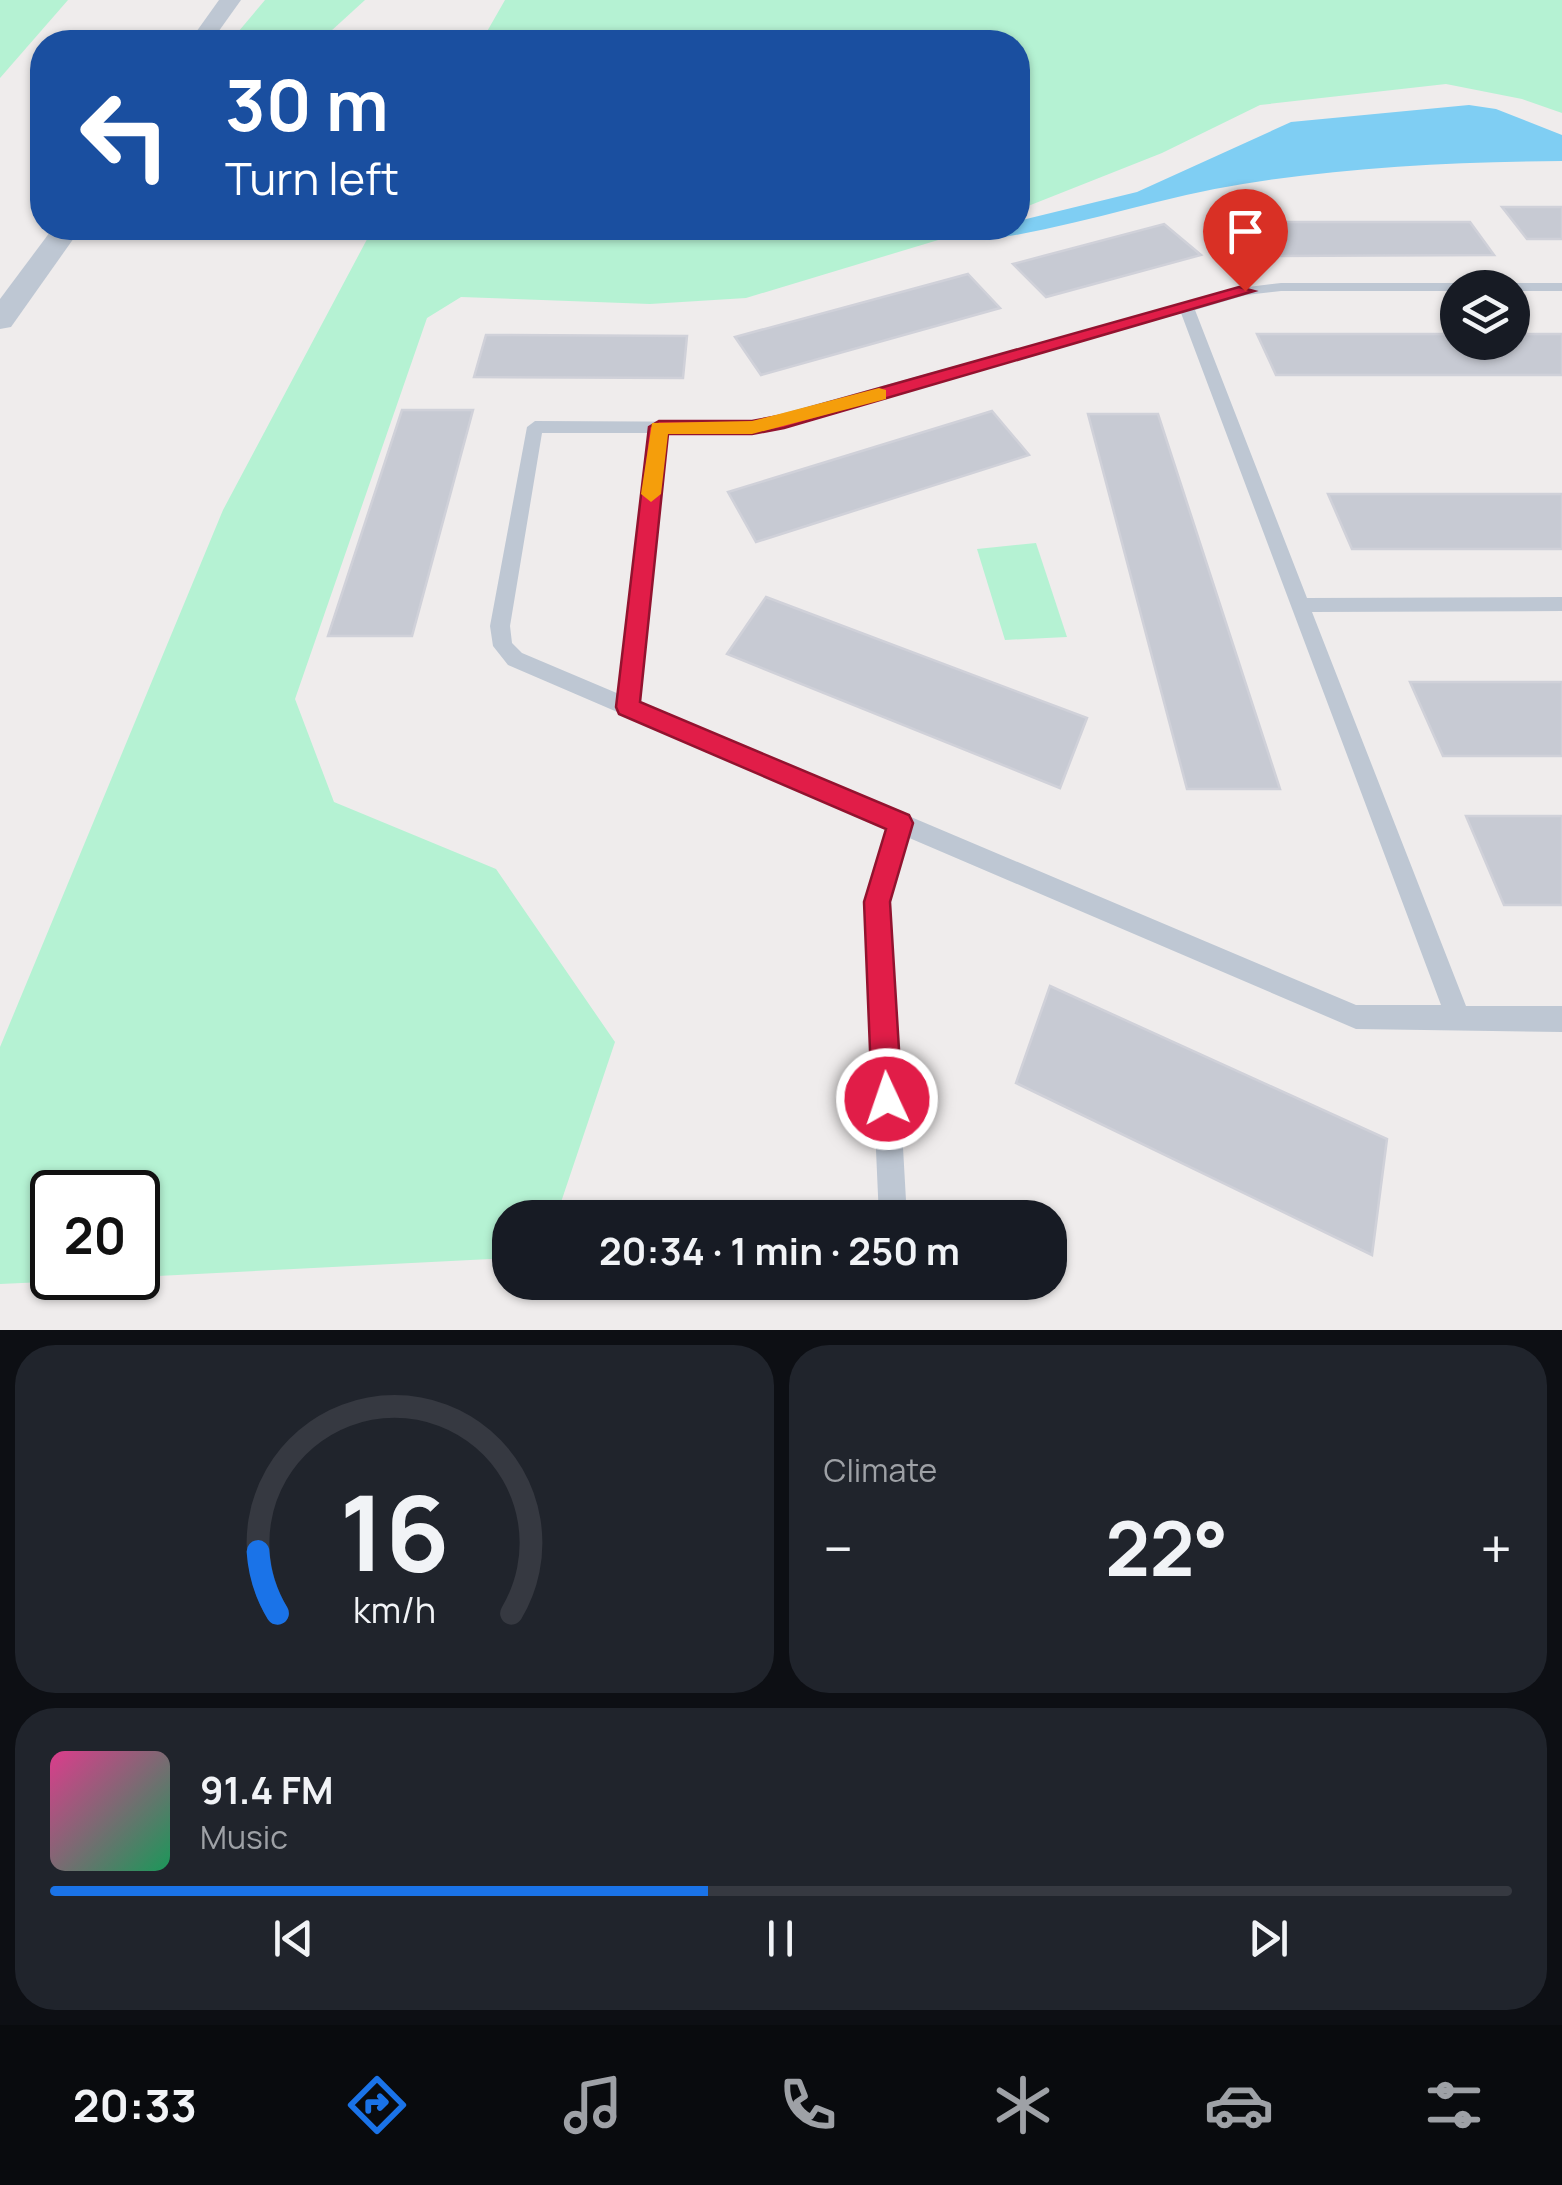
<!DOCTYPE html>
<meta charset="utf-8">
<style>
body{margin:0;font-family:Manrope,sans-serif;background:#20242c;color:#f1f3f6;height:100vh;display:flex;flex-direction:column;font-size:38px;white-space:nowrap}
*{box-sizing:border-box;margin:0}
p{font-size:32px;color:#9ea1a6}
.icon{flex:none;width:55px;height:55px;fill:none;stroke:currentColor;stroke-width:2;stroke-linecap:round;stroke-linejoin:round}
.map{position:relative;height:1330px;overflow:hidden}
.side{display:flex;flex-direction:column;gap:15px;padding:15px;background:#0d0f14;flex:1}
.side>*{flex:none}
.top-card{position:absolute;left:30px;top:30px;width:1000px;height:210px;border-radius:40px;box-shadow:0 2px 8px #0004;background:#1a4fa0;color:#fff;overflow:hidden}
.buttons{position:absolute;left:1440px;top:270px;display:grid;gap:20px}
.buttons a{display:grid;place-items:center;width:90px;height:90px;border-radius:50%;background:#171b24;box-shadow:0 2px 8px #0004;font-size:50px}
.speed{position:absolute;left:30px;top:1170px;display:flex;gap:20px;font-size:50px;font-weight:700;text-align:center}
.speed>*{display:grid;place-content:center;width:130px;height:130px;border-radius:50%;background:#171b24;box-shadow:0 2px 8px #0004;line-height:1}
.speed .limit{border:5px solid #111;border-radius:15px;background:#fff;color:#111}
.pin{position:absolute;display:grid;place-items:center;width:85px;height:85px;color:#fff;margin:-102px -42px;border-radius:50% 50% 50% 0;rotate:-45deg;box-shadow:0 0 10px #0007}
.pin .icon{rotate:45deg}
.me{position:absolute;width:110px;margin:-55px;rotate:357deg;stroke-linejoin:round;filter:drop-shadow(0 0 8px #0008)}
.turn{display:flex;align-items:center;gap:35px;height:210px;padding:0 30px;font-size:45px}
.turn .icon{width:130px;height:130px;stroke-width:2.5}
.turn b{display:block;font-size:70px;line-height:85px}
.big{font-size:75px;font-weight:700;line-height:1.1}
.side .tile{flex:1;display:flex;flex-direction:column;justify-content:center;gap:15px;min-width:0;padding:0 35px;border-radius:40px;background:#20242c}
.side .dial{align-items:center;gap:0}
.dial svg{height:260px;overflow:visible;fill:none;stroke:#363941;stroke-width:7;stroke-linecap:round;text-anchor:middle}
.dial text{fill:#f1f3f6;stroke:none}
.song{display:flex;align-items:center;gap:30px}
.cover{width:120px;height:120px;border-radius:15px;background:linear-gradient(135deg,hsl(330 70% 55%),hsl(150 70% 35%))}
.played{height:10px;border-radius:5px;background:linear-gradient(90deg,#1a73e8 45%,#363941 45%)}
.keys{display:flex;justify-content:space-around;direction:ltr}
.heat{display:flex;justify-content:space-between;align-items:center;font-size:55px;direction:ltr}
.side .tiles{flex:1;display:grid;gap:15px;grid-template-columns:1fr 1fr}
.tile:last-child{grid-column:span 2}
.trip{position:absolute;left:492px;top:1200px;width:575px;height:100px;border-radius:40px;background:#171b24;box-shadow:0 2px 8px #0004;font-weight:700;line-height:100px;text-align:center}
.tabs{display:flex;height:160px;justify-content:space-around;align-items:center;background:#090b0e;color:#9ea1a6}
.tabs .icon{width:70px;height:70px}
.tabs .active{color:#1a73e8}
.tabs b{font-size:45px;color:#f1f3f6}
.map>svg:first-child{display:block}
.green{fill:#b5f2d3}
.water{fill:#7fcef3}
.building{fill:#c7cad3;stroke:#d0d1d9;stroke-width:2.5}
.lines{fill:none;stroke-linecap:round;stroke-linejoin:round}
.service{fill:#bec7d3;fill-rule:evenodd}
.minor{fill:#bec7d3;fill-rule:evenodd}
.route{fill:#e11d48;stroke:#92132f;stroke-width:2.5}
.slow{fill:#f59e0b}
</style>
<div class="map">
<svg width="1562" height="1330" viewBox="0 0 1562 1330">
<rect width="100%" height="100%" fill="#efecec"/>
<g class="green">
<path d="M 0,0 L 68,0 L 0,78 Z"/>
<path d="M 265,0 L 365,0 L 319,42 L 237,42 L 233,38 Z"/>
<path d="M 505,0 L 1562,0 L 1562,113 L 1522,99 L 1446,84 L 1260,105 L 1162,153 L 1018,210 L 1018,42 L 481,42 Z"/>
<path d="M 373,228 L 978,228 L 746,298 L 650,304 L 461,297 L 427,318 L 295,699 L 334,802 L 496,869 L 615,1042 L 556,1217 L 510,1218 L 510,1258 L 138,1277 L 138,1192 L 52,1192 L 52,1278 L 132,1278 L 0,1284 L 0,1047 L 223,510 Z"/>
<path d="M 1036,543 L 1067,637 L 1005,640 L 977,549 Z"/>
</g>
<path class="water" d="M 1469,105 L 1496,109 L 1562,135 L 1562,161 C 1457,162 1347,167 1243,184 C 1161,197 1081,225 998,238 L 998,231 L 1018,228 L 1018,221 L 1137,192 L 1291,122 Z"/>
<g class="building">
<path d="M 1502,207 L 1562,207 L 1562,239 L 1527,239 Z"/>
<path d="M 1231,222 L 1470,222 L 1494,255 L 1246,256 Z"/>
<path d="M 1164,224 L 1201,255 L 1046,297 L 1013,264 Z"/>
<path d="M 968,274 L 1000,308 L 761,375 L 735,337 Z"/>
<path d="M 1257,334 L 1458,334 L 1458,342 L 1512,342 L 1512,334 L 1562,334 L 1562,375 L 1276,375 Z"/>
<path d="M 486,335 L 687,336 L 683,378 L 474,377 Z"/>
<path d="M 402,410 L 473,410 L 412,636 L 328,636 Z"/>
<path d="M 992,411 L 1029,455 L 756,542 L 728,492 Z"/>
<path d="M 1088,414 L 1158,414 L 1280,789 L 1187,789 Z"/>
<path d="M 1328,494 L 1562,494 L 1562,549 L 1352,549 Z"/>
<path d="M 766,597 L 1087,718 L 1060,788 L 727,654 Z"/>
<path d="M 1410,682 L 1562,682 L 1562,756 L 1443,756 Z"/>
<path d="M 1466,816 L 1562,816 L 1562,905 L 1504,905 Z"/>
<path d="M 1050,986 L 1387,1139 L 1372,1255 L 1016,1083 Z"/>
</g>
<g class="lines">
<path class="service" d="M 1281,283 L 1562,283 L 1562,291 L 1512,291 L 1512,288 L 1458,288 L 1458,291 L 1281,291 L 1246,295 L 1195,310 L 1307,598 L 1562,597 L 1562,611 L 1312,612 L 1466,1006 L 1562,1006 L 1562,1032 L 1356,1029 L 907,837 L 889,901 L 907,1218 L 879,1218 L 865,901 L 887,828 L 508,665 L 493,646 L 490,626 L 527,427 L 535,421 L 751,422 L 1240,288 ZM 1181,313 L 1441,1005 L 1356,1005 L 639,702 L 667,433 L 751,434 ZM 542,433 L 650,433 L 619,694 L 522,653 L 512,643 L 510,626 Z"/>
<g class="minor">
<path d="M 219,0 L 241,0 L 211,42 L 189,42 Z"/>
<path d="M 53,228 L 81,228 L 11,327 L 0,329 L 0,299 Z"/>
</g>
</g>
<path class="route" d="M 1239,287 L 1254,291 L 784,428 L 752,434 L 668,434 L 640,702 L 909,815 L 913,823 L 890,902 L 902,1099 L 898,1110 L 887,1114 L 876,1110 L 872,1099 L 864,902 L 886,829 L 619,714 L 616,707 L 649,427 L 659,421 L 752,421 L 784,415 Z"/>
<path class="slow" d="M 879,388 L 886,390 L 886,399 L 752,434 L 668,434 L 661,494 L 651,502 L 641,494 L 652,423 L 752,421 Z"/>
</svg>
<div class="buttons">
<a><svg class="icon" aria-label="layers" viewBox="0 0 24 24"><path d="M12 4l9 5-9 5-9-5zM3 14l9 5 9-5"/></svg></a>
</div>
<div class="speed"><div class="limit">20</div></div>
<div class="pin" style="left:1245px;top:291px;background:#d93025"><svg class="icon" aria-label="arrive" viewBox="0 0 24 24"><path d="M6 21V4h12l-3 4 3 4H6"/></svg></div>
<svg class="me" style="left:887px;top:1099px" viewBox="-20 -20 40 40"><circle r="17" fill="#e11d48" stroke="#fff" stroke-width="3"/><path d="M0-11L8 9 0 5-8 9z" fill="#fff"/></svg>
<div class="trip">20:34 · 1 min · 250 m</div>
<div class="top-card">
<div class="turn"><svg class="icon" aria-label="left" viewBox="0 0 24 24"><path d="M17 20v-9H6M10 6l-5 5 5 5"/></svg><div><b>30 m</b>Turn left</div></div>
</div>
</div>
<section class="side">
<div class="tiles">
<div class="tile dial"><svg viewBox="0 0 100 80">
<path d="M14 69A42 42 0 1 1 86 69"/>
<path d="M14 69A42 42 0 0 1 8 50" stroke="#1a73e8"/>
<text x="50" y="56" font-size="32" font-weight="700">16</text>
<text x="50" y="72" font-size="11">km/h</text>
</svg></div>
<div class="tile"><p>Climate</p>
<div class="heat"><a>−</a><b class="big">22°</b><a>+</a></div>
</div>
<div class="tile">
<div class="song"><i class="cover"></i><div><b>91.4 FM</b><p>Music</p></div></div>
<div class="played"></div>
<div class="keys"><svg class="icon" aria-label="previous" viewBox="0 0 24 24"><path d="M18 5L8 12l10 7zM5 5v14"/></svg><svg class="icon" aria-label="pause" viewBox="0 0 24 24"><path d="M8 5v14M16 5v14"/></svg><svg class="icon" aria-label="next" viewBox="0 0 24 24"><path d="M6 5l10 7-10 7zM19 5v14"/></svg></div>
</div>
</div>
</section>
<nav class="tabs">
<b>20:33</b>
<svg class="icon active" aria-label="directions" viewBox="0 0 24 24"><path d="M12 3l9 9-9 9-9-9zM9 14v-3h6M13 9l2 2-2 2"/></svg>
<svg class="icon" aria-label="music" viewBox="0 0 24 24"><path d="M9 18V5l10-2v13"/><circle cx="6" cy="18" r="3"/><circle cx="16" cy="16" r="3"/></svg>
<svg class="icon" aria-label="phone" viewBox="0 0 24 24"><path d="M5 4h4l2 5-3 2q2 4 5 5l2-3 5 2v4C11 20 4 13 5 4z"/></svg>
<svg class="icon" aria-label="climate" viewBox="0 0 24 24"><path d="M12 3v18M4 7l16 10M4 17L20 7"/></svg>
<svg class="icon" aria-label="car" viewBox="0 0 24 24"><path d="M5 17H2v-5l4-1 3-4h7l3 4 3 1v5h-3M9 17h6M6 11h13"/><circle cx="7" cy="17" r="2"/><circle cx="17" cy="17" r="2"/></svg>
<svg class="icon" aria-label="filters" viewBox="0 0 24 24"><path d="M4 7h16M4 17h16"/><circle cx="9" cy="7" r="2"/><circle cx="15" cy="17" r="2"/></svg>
</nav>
